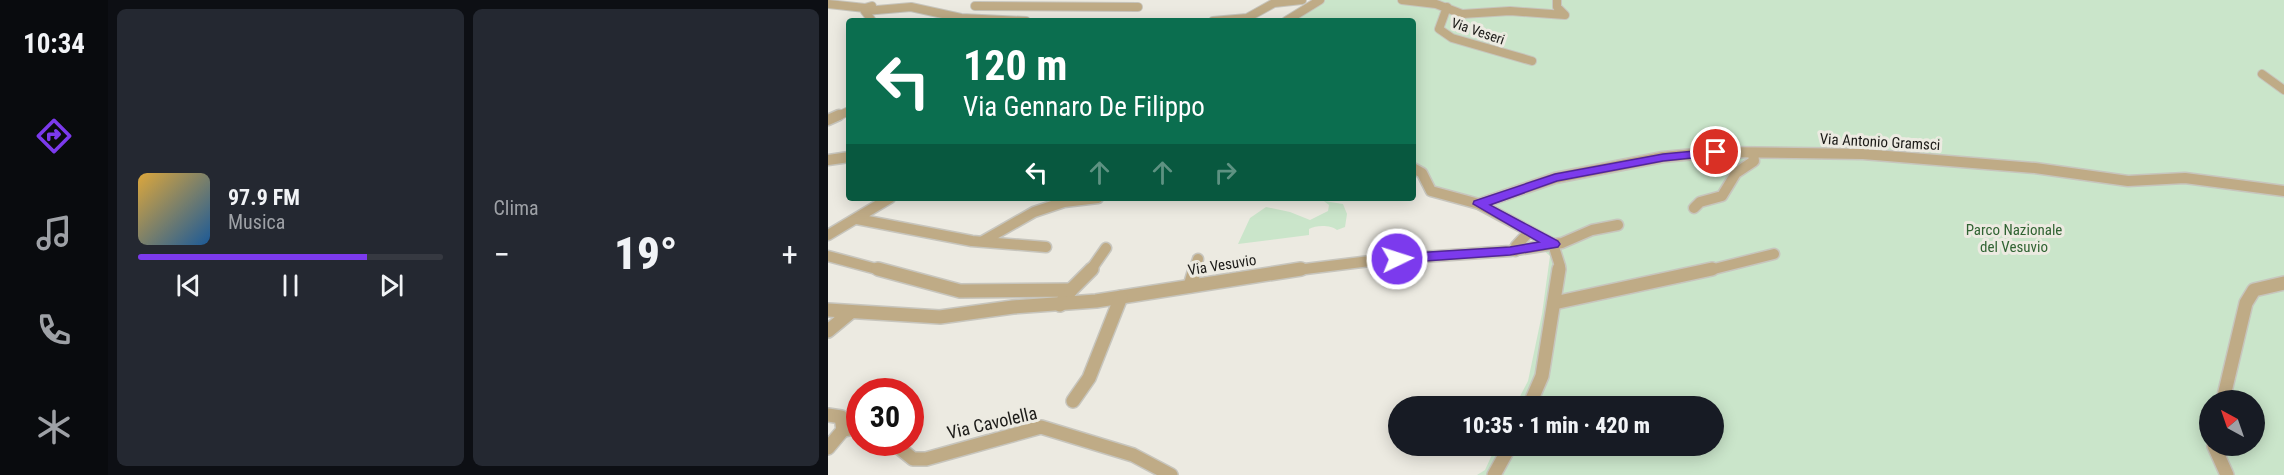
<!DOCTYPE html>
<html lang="it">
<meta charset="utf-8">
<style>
body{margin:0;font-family:"Roboto Condensed",sans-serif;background:#242831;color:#f1f3f6;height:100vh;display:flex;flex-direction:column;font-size:22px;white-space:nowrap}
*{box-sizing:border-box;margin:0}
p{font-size:20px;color:#9ea1a6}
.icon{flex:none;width:33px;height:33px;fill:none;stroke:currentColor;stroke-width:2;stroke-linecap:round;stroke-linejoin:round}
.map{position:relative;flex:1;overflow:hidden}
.sheet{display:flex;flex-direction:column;gap:9px;padding:9px;background:#0d0f14;width:720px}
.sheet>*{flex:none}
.hud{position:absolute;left:18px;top:18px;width:570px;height:183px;border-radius:6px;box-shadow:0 3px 15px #0003;background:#0b6e4f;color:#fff;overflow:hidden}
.needle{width:39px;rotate:320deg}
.tools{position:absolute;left:1371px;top:390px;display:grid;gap:12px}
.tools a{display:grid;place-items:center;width:66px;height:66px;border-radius:50%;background:#171b24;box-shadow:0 3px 15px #0003;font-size:30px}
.speed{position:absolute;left:18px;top:378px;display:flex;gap:12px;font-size:30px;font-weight:700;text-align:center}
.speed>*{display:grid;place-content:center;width:78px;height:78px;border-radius:50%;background:#171b24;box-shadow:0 3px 15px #0003;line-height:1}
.speed .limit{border:9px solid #d22;background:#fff;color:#111}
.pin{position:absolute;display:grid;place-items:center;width:51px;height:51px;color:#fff;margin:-26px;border:3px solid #fff;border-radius:50%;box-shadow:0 2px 6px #0007}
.me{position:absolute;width:66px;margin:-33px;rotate:86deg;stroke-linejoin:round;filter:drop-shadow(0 0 4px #0008)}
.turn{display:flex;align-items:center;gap:21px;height:126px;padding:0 18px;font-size:27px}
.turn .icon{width:78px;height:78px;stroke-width:2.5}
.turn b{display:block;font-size:42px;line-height:51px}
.lanes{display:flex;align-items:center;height:57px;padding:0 18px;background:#0003;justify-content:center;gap:30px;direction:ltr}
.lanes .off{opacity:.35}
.big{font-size:45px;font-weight:800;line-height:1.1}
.sheet .card{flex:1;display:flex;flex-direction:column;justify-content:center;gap:9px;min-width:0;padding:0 21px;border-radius:9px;background:#242831}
.song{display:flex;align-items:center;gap:18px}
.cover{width:72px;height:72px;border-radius:9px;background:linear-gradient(135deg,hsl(40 70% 55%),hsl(210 70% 35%))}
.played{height:6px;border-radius:3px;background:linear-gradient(90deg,#7c3aed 75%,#363941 75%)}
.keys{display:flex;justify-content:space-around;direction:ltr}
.heat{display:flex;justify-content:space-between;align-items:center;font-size:33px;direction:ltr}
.sheet .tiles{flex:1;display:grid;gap:9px;grid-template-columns:repeat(2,1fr)}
.trip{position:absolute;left:560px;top:396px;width:336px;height:60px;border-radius:30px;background:#171b24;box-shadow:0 3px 15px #0003;font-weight:800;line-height:60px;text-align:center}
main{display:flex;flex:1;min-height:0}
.tab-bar{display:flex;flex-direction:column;width:108px;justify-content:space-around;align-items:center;background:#090b0e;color:#9ea1a6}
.tab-bar .icon{width:42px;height:42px}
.tab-bar .selected{color:#7c3aed}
.tab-bar b{font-size:27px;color:#f1f3f6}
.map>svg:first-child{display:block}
.green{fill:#cae5ca;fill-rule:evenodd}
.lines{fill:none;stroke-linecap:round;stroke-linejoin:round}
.minor-far2-casing{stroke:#c7c5bd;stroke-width:10}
.minor-far1-casing{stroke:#c7c5bd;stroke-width:13}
.minor-casing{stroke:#c7c5bd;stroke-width:16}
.minor-far2{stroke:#bfab86;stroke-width:8}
.minor-far1{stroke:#bfab86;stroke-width:10}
.minor{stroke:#bfab86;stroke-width:13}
.route{fill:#7c3aed;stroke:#51269a;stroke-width:1.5}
.labels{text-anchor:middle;stroke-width:6;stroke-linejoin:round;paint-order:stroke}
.far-street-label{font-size:14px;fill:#1c1b18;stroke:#eceae1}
.street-label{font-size:15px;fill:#1c1b18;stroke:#eceae1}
.park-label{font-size:15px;fill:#316333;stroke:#eceae1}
.near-street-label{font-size:18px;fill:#1c1b18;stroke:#eceae1}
</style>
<main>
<nav class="tab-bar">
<b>10:34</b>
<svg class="icon selected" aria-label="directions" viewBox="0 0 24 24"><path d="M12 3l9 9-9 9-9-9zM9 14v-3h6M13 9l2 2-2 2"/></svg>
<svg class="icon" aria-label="music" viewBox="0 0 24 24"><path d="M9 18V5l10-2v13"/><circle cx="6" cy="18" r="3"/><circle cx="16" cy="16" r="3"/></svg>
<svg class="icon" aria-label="phone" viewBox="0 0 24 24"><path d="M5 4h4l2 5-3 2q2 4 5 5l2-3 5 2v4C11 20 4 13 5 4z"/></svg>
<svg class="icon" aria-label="climate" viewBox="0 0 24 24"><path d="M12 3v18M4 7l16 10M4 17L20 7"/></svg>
</nav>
<section class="sheet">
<div class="tiles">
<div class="card">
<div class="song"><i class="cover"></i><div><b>97.9 FM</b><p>Musica</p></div></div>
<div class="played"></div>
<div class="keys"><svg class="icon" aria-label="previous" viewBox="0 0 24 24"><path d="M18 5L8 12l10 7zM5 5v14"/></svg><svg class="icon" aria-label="pause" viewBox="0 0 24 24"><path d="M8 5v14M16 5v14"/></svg><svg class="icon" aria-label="next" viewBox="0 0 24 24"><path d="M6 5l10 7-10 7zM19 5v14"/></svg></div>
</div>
<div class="card"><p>Clima</p>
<div class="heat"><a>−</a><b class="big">19°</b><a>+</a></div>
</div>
</div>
</section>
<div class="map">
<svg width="1456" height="475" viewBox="0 0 1456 475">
<rect width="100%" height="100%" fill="#eceae1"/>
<g class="green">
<path d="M 495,0 L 1456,0 L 1456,475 L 649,475 L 657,470 L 668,446 L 885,446 L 885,406 L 687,406 L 700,381 L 714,314 L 722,256 L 693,231 L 651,207 L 609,197 L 590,175 L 585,173 L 585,21 L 452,21 L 457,16 ZM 1382,400 L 1426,400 L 1426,446 L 1382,446 Z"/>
<path d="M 496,201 L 515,204 L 519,214 L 517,227 L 509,230 C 503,225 488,225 481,229 L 481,235 L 410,244 L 422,218 L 438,207 L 462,212 L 482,220 L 500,211 L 501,205 Z"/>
</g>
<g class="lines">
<g class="minor-far2-casing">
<g id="minor-far2">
<path d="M 574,0 L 608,4 L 634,14 L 682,11 L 737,15 L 729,7 L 729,0"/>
<path d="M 0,4 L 37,8 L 44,6"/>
<path d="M 147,6 L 310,7"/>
<path d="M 619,7 L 611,29 L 624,38 L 704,61"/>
<path d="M 37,11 L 83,7 L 133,18 L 198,21"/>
<path d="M 37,11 L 44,21"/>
<path d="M 385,21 L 419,18 L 446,3 L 474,0"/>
<path d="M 458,21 L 492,0"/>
<path d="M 1434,74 L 1456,90"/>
<path d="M 8,117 L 21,111"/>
</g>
</g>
<g class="minor-far1-casing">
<g id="minor-far1">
<path d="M 0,120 L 11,115"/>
<path d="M 0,160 L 21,157"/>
<path d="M 585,168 L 594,173 L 603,191 L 651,204 L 725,244"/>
<path d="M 651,204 L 727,178 L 835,157 L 888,152 L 1035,154 L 1207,168 L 1300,181 L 1357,178 L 1456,191"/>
<path d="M 866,208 L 872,202 L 894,196 L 908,173 L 926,161 L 925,153"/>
<path d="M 29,219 L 144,241 L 218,247"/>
<path d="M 0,235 L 62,198"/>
<path d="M 155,241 L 206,212 L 236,202 L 270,198"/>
<path d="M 725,244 L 732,266 L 731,271"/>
<path d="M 687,251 L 688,246 L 701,232"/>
<path d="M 0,256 L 56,271"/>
<path d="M 262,271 L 278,248"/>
<path d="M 366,271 L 370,259"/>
<path d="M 461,271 L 550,260 L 682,251 L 734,243 L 764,230 L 790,225"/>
<path d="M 878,271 L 946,254"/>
</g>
</g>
<g class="minor-casing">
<g id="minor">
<path d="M 50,269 L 132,291 L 243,290 L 232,305"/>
<path d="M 362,286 L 367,269"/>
<path d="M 243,290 L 264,269"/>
<path d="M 726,303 L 884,269"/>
<path d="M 0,310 L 112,317 L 185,307 L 268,301 L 473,269"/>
<path d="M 0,331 L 23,312"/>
<path d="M 1395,400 L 1418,303 L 1426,290 L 1456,283"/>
<path d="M 245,401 L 261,378 L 293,297"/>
<path d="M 701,406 L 714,376 L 731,269"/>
<path d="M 0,415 L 13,417 L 15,430 L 0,448"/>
<path d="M 15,430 L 32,427"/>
<path d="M 64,442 L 85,459 L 98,459 L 213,427 L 305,455 L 343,475"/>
<path d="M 1386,446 L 1399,475"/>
<path d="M 666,475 L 682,446"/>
</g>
</g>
<use href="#minor-far2" class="minor-far2"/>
<use href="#minor-far1" class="minor-far1"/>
<use href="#minor" class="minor"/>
</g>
<path class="route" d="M 888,149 L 894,152 L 893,155 L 835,161 L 729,181 L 662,205 L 730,241 L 732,244 L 730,247 L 682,255 L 569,263 L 562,259 L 569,254 L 682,247 L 711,242 L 645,204 L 646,201 L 727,174 L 835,154 Z"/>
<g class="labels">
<g class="far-street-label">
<text transform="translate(650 31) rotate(19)" y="5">Via Veseri</text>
</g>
<g class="street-label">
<text transform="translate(1052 142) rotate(3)" y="5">Via Antonio Gramsci</text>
<text transform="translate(394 265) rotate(-9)" y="5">Via Vesuvio</text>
</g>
<g class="park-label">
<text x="1186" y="235">Parco Nazionale<tspan x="1186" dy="17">del Vesuvio</tspan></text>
</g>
<g class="near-street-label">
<text transform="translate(164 423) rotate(-13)" y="6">Via Cavolella</text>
</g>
</g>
</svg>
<div class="tools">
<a><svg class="needle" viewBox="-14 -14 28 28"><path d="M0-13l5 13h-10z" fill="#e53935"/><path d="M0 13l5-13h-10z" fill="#9ea1a6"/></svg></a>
</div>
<div class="speed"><div class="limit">30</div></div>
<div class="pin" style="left:888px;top:152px;background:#d93025"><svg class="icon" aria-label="arrive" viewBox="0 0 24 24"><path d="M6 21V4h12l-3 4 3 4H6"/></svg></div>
<svg class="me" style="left:569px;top:259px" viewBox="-20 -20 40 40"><circle r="17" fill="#7c3aed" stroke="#fff" stroke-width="3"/><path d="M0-11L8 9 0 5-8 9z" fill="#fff"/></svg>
<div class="trip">10:35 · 1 min · 420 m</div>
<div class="hud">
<div class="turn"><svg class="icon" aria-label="left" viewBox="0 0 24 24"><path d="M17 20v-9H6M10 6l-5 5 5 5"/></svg><div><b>120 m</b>Via Gennaro De Filippo</div></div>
<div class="lanes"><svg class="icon" aria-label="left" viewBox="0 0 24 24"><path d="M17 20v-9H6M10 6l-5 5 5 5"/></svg><svg class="icon off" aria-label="ahead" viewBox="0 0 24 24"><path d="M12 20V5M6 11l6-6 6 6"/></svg><svg class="icon off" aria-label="ahead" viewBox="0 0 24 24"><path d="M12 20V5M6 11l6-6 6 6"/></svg><svg class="icon off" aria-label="right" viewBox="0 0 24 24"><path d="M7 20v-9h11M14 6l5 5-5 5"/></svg></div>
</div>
</div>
</main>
